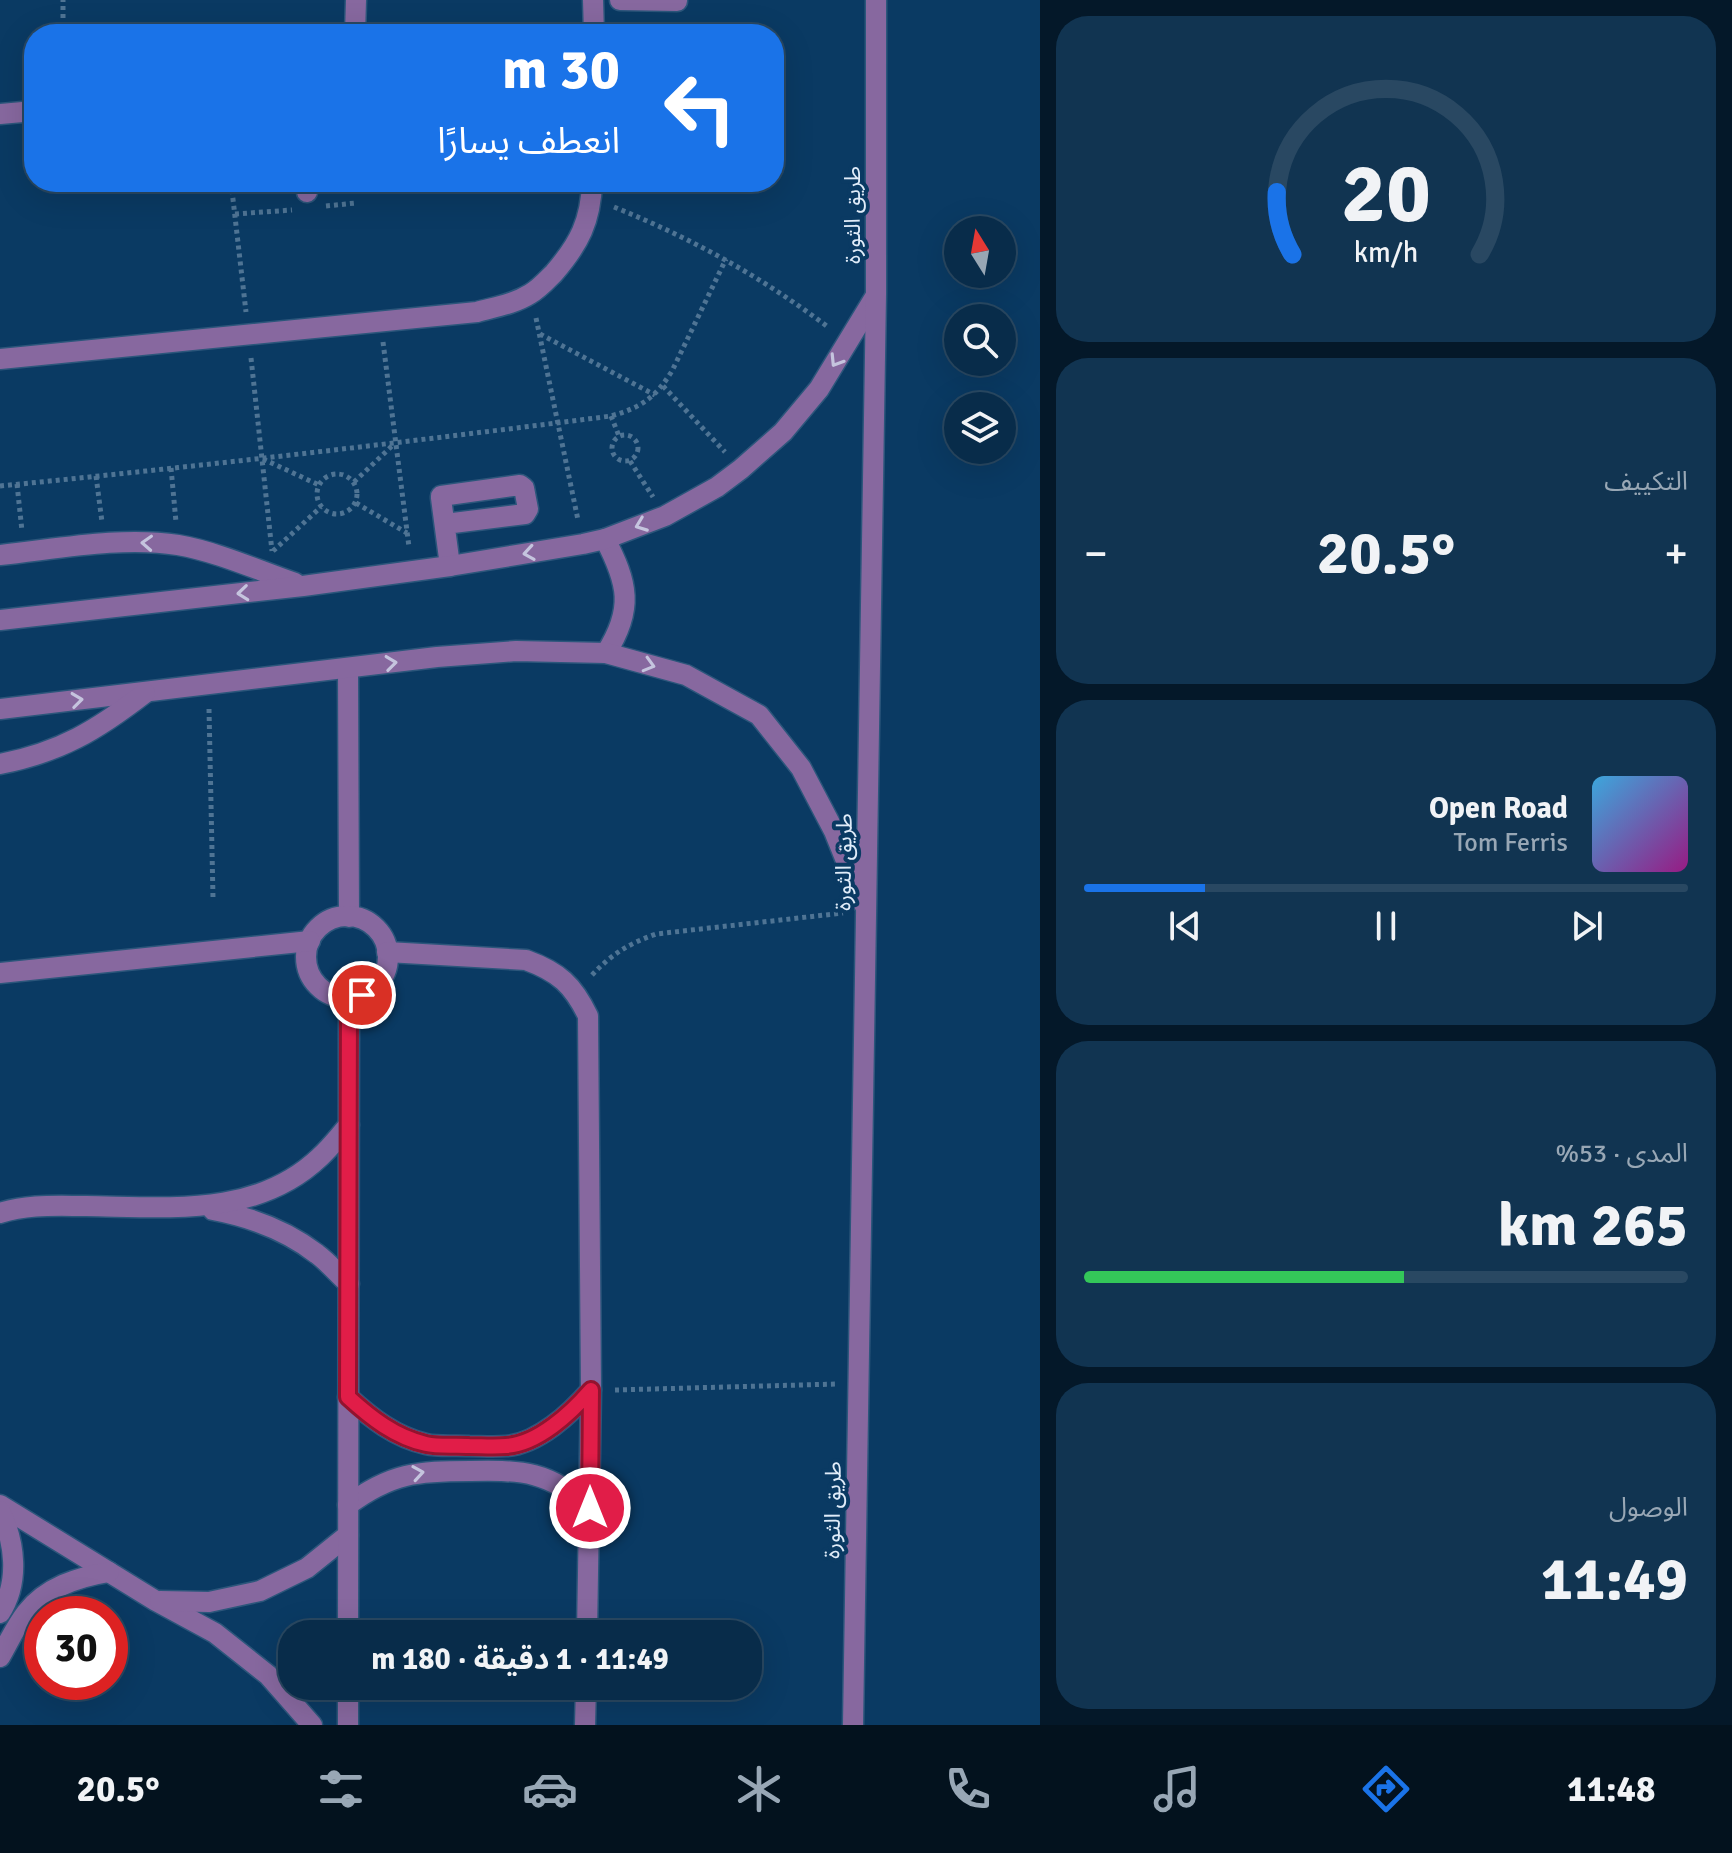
<!DOCTYPE html>
<html lang="ar">
<meta charset="utf-8">
<style>
body{margin:0;font-family:Signika,"Noto Sans Arabic",sans-serif;background:#113451;color:#f1f3f6;direction:rtl;height:100vh;display:flex;flex-direction:column;font-size:30px;white-space:nowrap}
*{box-sizing:border-box;margin:0}
p{font-size:26px;color:#98a7b5}
.icon{flex:none;width:44px;height:44px;fill:none;stroke:currentColor;stroke-width:2;stroke-linecap:round;stroke-linejoin:round}
.map{position:relative;flex:1;overflow:hidden;direction:ltr}
.panel{display:flex;flex-direction:column;gap:16px;padding:16px;background:#041829;width:692px}
.panel>*{flex:none}
.guide{position:absolute;left:24px;top:24px;width:760px;height:168px;border-radius:32px;box-shadow:0 8px 32px #0002,0 0 0 2px #294862;direction:rtl;background:#1a73e8;color:#fff;overflow:hidden}
.needle{width:52px;rotate:349deg}
.buttons{position:absolute;left:944px;top:216px;display:grid;gap:16px}
.buttons a{display:grid;place-items:center;width:72px;height:72px;border-radius:50%;background:#082c4a;box-shadow:0 8px 32px #0002,0 0 0 2px #294862;font-size:40px}
.speed{position:absolute;left:24px;top:1596px;display:flex;gap:16px;font-size:40px;font-weight:700;text-align:center}
.speed>*{display:grid;place-content:center;width:104px;height:104px;border-radius:50%;background:#082c4a;box-shadow:0 8px 32px #0002,0 0 0 2px #294862;line-height:1}
.speed .limit{border:12px solid #d22;background:#fff;color:#111}
.pin{position:absolute;display:grid;place-items:center;width:68px;height:68px;color:#fff;margin:-34px;border:4px solid #fff;border-radius:50%;box-shadow:0 2px 8px #0007}
.me{position:absolute;width:88px;margin:-44px;rotate:0deg;stroke-linejoin:round;filter:drop-shadow(0 0 6px #0008)}
.turn{display:flex;align-items:center;gap:28px;height:168px;padding:0 32px;font-size:36px}
.turn .icon{width:104px;height:104px;stroke-width:2.5}
.turn b{display:block;font-size:56px;line-height:68px}
.big{font-size:60px;font-weight:700;line-height:1.1}
.panel .tile{flex:1;display:flex;flex-direction:column;justify-content:center;gap:12px;min-width:0;padding:0 28px;border-radius:32px;background:#113451}
.panel .dial{align-items:center;gap:0}
.dial svg{height:208px;overflow:visible;fill:none;stroke:#294862;stroke-width:7;stroke-linecap:round;text-anchor:middle}
.dial text{fill:#f1f3f6;stroke:none}
.song{display:flex;align-items:center;gap:24px}
.cover{width:96px;height:96px;border-radius:12px;background:linear-gradient(135deg,hsl(200 70% 55%),hsl(310 70% 35%))}
.played{height:8px;border-radius:4px;background:linear-gradient(90deg,#1a73e8 20%,#294862 20%)}
.keys{display:flex;justify-content:space-around;direction:ltr}
.heat{display:flex;justify-content:space-between;align-items:center;font-size:44px;direction:ltr}
.charge{height:12px;border-radius:6px;background:linear-gradient(90deg,#34c759 53%,#294862 0)}
.trip{position:absolute;left:278px;top:1620px;width:484px;height:80px;border-radius:32px;background:#082c4a;box-shadow:0 8px 32px #0002,0 0 0 2px #294862;font-weight:700;line-height:80px;text-align:center;direction:rtl}
.tabs{display:flex;height:128px;justify-content:space-around;align-items:center;background:#03121e;color:#98a7b5}
.tabs .icon{width:56px;height:56px}
.tabs .active{color:#1a73e8}
.tabs b{font-size:36px;color:#f1f3f6}
main{display:flex;flex:1;min-height:0}
.map>svg:first-child{display:block}
.lines{fill:none;stroke-linecap:round;stroke-linejoin:round}
.minor-casing{stroke:#2c567b;stroke-width:23}
.path{stroke:#4f7494;stroke-width:5;stroke-dasharray:4 4;stroke-linecap:butt}
.minor{stroke:#87689f;stroke-width:20}
.oneway{stroke:#c5c4de}
.route-casing{stroke:#92132f;stroke-width:20}
.route{stroke:#e11d48;stroke-width:14}
.labels{text-anchor:middle;stroke-width:8;stroke-linejoin:round;paint-order:stroke}
.street-label{font-size:22px;fill:#e0ecf9;stroke:#0a3a63}
</style>
<main>
<section class="panel">
<div class="tile dial"><svg viewBox="0 0 100 80">
<path d="M14 69A42 42 0 1 1 86 69"/>
<path d="M14 69A42 42 0 0 1 8 45" stroke="#1a73e8"/>
<text x="50" y="56" font-size="32" font-weight="700">20</text>
<text x="50" y="72" font-size="11">km/h</text>
</svg></div>
<div class="tile"><p>التكييف</p>
<div class="heat"><a>−</a><b class="big">20.5°</b><a>+</a></div>
</div>
<div class="tile">
<div class="song"><i class="cover"></i><div><b>Open Road</b><p>Tom Ferris</p></div></div>
<div class="played"></div>
<div class="keys"><svg class="icon" aria-label="previous" viewBox="0 0 24 24"><path d="M18 5L8 12l10 7zM5 5v14"/></svg><svg class="icon" aria-label="pause" viewBox="0 0 24 24"><path d="M8 5v14M16 5v14"/></svg><svg class="icon" aria-label="next" viewBox="0 0 24 24"><path d="M6 5l10 7-10 7zM19 5v14"/></svg></div>
</div>
<div class="tile"><p>المدى · 53%</p><b class="big">265 km</b><div class="charge"></div></div>
<div class="tile"><p>الوصول</p><b class="big">11:49</b></div>
</section>
<div class="map">
<svg width="1040" height="1725" viewBox="0 0 1040 1725">
<rect width="100%" height="100%" fill="#0a3a63"/>
<g class="lines">
<g class="minor-casing">
<g id="minor">
<path d="M 593,0 L 594,34"/>
<path d="M 620,0 L 677,1"/>
<path d="M 355,34 L 356,0"/>
<path d="M 0,114 L 34,111"/>
<path d="M 306,182 L 307,192"/>
<path d="M 0,359 L 477,312 C 495,307 514,304 530,294 C 539,289 547,280 554,273 C 579,244 591,221 592,182"/>
<path d="M 445,524 L 525,514 L 528,509 L 524,488 L 520,485 L 441,496 L 441,498 L 450,566"/>
<path d="M 605,539 C 628,583 634,609 606,653"/>
<path d="M 0,555 C 57,549 121,536 178,545 C 218,552 257,570 295,583"/>
<path d="M 0,620 L 303,586 L 450,566 L 583,544 L 605,539 L 665,516 L 717,487 L 741,469 L 783,432 L 819,389 L 875,297"/>
<path d="M 348,668 L 349,917"/>
<path d="M 0,709 L 437,657 L 516,651 L 606,653 L 686,675 L 759,715 L 801,768 L 834,831 L 863,903"/>
<path d="M 0,764 C 61,752 97,730 145,693"/>
<circle cx="347" cy="957" r="41"/>
<path d="M 387,952 L 526,960 C 559,972 573,985 588,1016 L 591,1390 L 587,1634"/>
<path d="M 0,973 L 310,941"/>
<path d="M 213,1210 C 250,1217 286,1230 317,1254 C 328,1262 338,1274 349,1284"/>
<path d="M 0,1213 C 27,1204 57,1206 86,1206 C 167,1207 256,1218 320,1157 C 331,1147 340,1135 349,1125"/>
<path d="M 348,1397 C 371,1418 395,1437 426,1444 C 439,1447 455,1445 469,1446 C 481,1446 493,1447 506,1446 C 538,1444 571,1413 591,1390"/>
<path d="M 0,1505 L 156,1601 L 215,1633 L 268,1675 L 312,1725"/>
<path d="M 348,1505 C 391,1473 418,1471 470,1471 C 523,1470 549,1471 590,1508"/>
<path d="M 0,1511 C 15,1542 20,1582 0,1613"/>
<path d="M 160,1601 L 209,1602 L 260,1591 L 307,1568 L 348,1535"/>
<path d="M 348,1634 L 349,998"/>
<path d="M 0,1657 C 8,1643 16,1626 26,1613 C 46,1587 78,1577 109,1572"/>
<path d="M 348,1725 L 348,1686"/>
<path d="M 585,1725 L 586,1686"/>
<path d="M 853,1725 L 876,294 L 876,0"/>
</g>
</g>
<g class="path">
<path d="M 63,34 L 63,0"/>
<path d="M 231,182 L 246,312"/>
<path d="M 326,206 L 356,203"/>
<path d="M 614,207 C 693,239 760,276 828,327"/>
<path d="M 235,214 L 292,210"/>
<path d="M 536,318 L 578,520"/>
<path d="M 540,334 L 655,395"/>
<path d="M 383,342 L 409,547"/>
<path d="M 251,358 L 272,551"/>
<path d="M 663,386 L 725,452"/>
<path d="M 611,416 L 619,436"/>
<circle cx="625" cy="448" r="13"/>
<path d="M 263,459 L 319,485"/>
<path d="M 630,461 L 653,497"/>
<path d="M 171,468 L 176,522"/>
<circle cx="337" cy="494" r="20"/>
<path d="M 96,476 L 102,522"/>
<path d="M 354,482 L 394,444"/>
<path d="M 17,484 L 22,531"/>
<path d="M 0,486 C 204,466 408,442 611,416 C 642,407 655,398 672,371 L 726,259"/>
<path d="M 356,503 L 407,533"/>
<path d="M 273,551 L 321,507"/>
<path d="M 209,709 L 213,898"/>
<path d="M 592,975 C 612,954 628,944 656,934 L 843,913"/>
<path d="M 615,1390 L 837,1384"/>
</g>
<use href="#minor" class="minor"/>
</g>
<defs><path id="oneway-chevron" d="M-2-3.5L2.5 0L-2 3.5" fill="none" stroke-width="1.6" stroke-linecap="round" stroke-linejoin="round" transform="scale(2)"/></defs>
<g class="oneway">
<use href="#oneway-chevron" transform="translate(836 361) rotate(122)"/>
<use href="#oneway-chevron" transform="translate(641 525) rotate(159)"/>
<use href="#oneway-chevron" transform="translate(147 543) rotate(-177)"/>
<use href="#oneway-chevron" transform="translate(529 553) rotate(171)"/>
<use href="#oneway-chevron" transform="translate(243 593) rotate(174)"/>
<use href="#oneway-chevron" transform="translate(391 663) rotate(-7)"/>
<use href="#oneway-chevron" transform="translate(649 665) rotate(16)"/>
<use href="#oneway-chevron" transform="translate(77 700) rotate(-7)"/>
<use href="#oneway-chevron" transform="translate(418 1473) rotate(-9)"/>
</g>
<g class="lines">
<g class="route-casing">
<path id="route" d="M 362,995 L 349,998 L 348,1397 C 371,1418 395,1437 426,1444 C 439,1447 455,1445 469,1446 C 481,1446 493,1447 506,1446 C 538,1444 571,1413 591,1390 L 590,1508"/>
</g>
<use href="#route" class="route"/>
</g>
<g class="labels">
<g class="street-label">
<text transform="translate(852 215) rotate(-90)" y="8">طريق الثورة</text>
<text transform="translate(843 862) rotate(-89)" y="8">طريق الثورة</text>
<text transform="translate(832 1510) rotate(-89)" y="8">طريق الثورة</text>
</g>
</g>
</svg>
<div class="buttons">
<a><svg class="needle" viewBox="-14 -14 28 28"><path d="M0-13l5 13h-10z" fill="#e53935"/><path d="M0 13l5-13h-10z" fill="#98a7b5"/></svg></a>
<a><svg class="icon" aria-label="search" viewBox="0 0 24 24"><circle cx="10" cy="10" r="6"/><path d="M15 15l6 6"/></svg></a>
<a><svg class="icon" aria-label="layers" viewBox="0 0 24 24"><path d="M12 4l9 5-9 5-9-5zM3 14l9 5 9-5"/></svg></a>
</div>
<div class="speed"><div class="limit">30</div></div>
<div class="pin" style="left:362px;top:995px;background:#d93025"><svg class="icon" aria-label="arrive" viewBox="0 0 24 24"><path d="M6 21V4h12l-3 4 3 4H6"/></svg></div>
<svg class="me" style="left:590px;top:1508px" viewBox="-20 -20 40 40"><circle r="17" fill="#e11d48" stroke="#fff" stroke-width="3"/><path d="M0-11L8 9 0 5-8 9z" fill="#fff"/></svg>
<div class="trip">11:49 · 1 دقيقة · 180 m</div>
<div class="guide">
<div class="turn"><svg class="icon" aria-label="left" viewBox="0 0 24 24"><path d="M17 20v-9H6M10 6l-5 5 5 5"/></svg><div><b>30 m</b>انعطف يسارًا</div></div>
</div>
</div>
</main>
<nav class="tabs">
<b>11:48</b>
<svg class="icon active" aria-label="directions" viewBox="0 0 24 24"><path d="M12 3l9 9-9 9-9-9zM9 14v-3h6M13 9l2 2-2 2"/></svg>
<svg class="icon" aria-label="music" viewBox="0 0 24 24"><path d="M9 18V5l10-2v13"/><circle cx="6" cy="18" r="3"/><circle cx="16" cy="16" r="3"/></svg>
<svg class="icon" aria-label="phone" viewBox="0 0 24 24"><path d="M5 4h4l2 5-3 2q2 4 5 5l2-3 5 2v4C11 20 4 13 5 4z"/></svg>
<svg class="icon" aria-label="climate" viewBox="0 0 24 24"><path d="M12 3v18M4 7l16 10M4 17L20 7"/></svg>
<svg class="icon" aria-label="car" viewBox="0 0 24 24"><path d="M5 17H2v-5l4-1 3-4h7l3 4 3 1v5h-3M9 17h6M6 11h13"/><circle cx="7" cy="17" r="2"/><circle cx="17" cy="17" r="2"/></svg>
<svg class="icon" aria-label="filters" viewBox="0 0 24 24"><path d="M4 7h16M4 17h16"/><circle cx="9" cy="7" r="2"/><circle cx="15" cy="17" r="2"/></svg>
<b>20.5°</b>
</nav>
